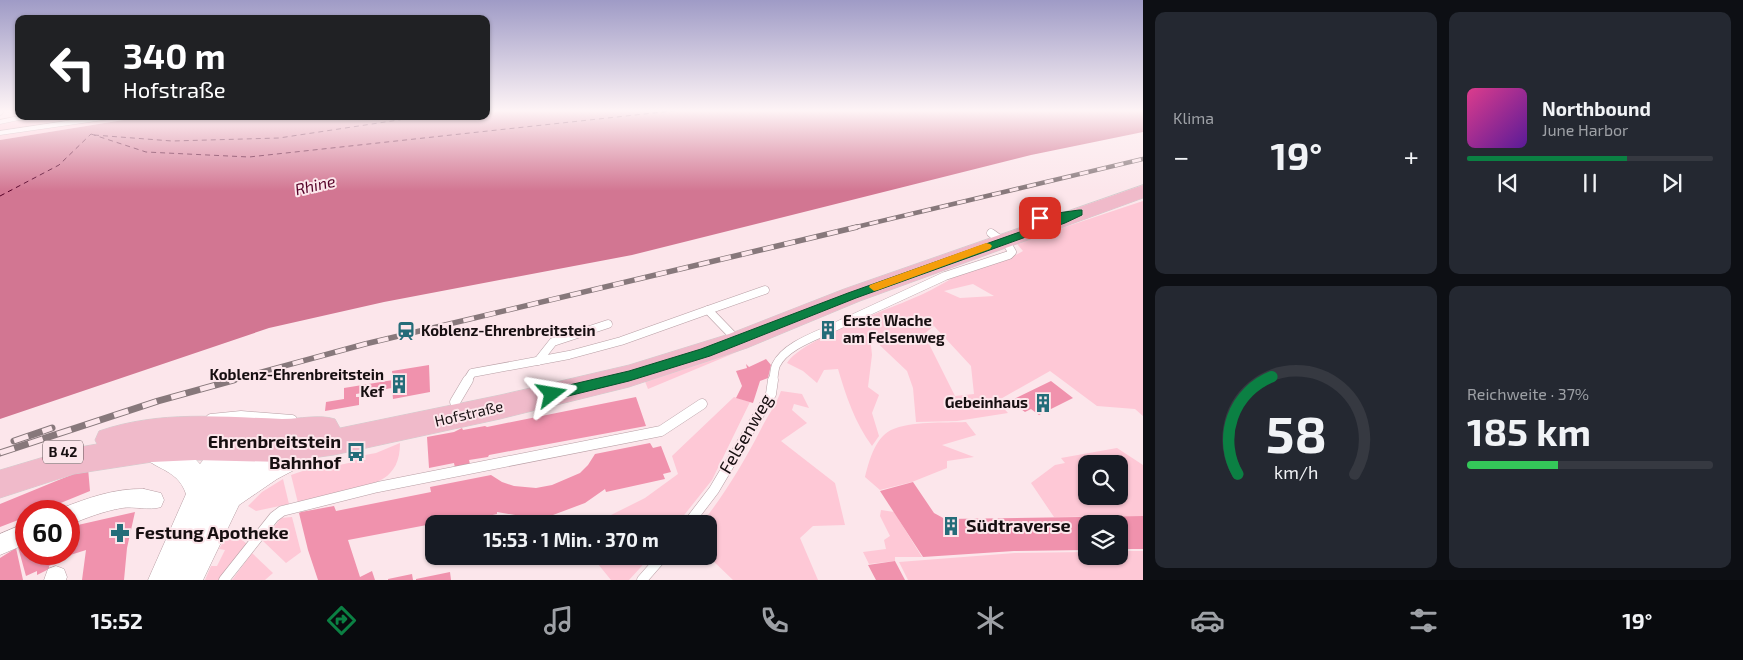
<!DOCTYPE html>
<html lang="de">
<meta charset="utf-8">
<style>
body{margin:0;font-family:"Exo 2",sans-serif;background:#242831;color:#f1f3f6;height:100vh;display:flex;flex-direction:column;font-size:19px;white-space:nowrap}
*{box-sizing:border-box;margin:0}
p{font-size:16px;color:#9ea1a6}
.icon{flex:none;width:28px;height:28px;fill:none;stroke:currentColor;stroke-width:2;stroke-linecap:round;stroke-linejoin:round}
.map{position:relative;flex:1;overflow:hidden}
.details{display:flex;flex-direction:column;gap:12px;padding:12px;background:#0d0f14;width:600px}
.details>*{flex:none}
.hud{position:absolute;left:15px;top:15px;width:475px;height:105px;border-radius:10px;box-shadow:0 1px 4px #0004;background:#202124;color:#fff;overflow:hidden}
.controls{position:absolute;left:1078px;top:455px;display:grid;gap:10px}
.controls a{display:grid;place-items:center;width:50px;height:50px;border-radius:10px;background:#171b24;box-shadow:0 1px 4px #0004;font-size:25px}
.speed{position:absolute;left:15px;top:500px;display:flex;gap:10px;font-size:25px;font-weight:700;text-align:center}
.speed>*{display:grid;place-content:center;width:65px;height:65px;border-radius:50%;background:#171b24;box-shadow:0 1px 4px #0004;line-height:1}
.speed .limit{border:8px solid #d22;background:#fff;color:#111}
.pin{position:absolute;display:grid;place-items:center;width:42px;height:42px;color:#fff;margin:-21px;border-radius:10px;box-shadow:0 2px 8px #0006}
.me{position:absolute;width:55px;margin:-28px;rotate:76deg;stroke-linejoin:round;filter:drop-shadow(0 0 4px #0008)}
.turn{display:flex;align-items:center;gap:18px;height:105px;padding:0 25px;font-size:22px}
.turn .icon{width:65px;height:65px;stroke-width:2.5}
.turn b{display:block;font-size:35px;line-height:42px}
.big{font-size:38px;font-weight:700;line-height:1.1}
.details .widget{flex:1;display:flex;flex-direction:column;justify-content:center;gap:8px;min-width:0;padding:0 18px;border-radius:10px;background:#242831}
.details .dial{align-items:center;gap:0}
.dial svg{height:130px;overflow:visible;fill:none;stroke:#363941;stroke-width:7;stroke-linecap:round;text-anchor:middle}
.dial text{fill:#f1f3f6;stroke:none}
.song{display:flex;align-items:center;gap:15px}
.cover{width:60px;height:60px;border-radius:8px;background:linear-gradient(135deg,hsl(330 70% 55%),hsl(270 70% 35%))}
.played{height:5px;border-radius:2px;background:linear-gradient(90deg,#0b8043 65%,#363941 65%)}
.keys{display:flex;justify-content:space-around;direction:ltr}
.heat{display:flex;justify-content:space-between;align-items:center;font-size:28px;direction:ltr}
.charge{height:8px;border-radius:4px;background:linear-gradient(90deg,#34c759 37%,#363941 0)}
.details .tiles{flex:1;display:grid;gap:12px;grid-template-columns:repeat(2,1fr)}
.trip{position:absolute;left:425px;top:515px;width:292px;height:50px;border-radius:10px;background:#171b24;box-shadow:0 1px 4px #0004;font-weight:700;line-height:50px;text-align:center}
.tabs{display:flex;height:80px;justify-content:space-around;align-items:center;background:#090b0e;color:#9ea1a6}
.tabs .icon{width:35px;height:35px}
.tabs .selected{color:#0b8043}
.tabs b{font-size:22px;color:#f1f3f6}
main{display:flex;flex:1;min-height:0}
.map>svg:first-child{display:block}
.green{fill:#fec8d6;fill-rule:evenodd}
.water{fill:#d27692}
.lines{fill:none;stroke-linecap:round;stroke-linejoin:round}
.ferry{stroke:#550027;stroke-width:1;stroke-dasharray:5 4;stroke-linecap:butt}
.building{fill:#f092ad}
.service-far2-casing{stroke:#b89fa5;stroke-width:7}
.service-far1-casing{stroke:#b89fa5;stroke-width:9}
.service-casing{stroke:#b89fa5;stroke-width:11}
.pedestrian-casing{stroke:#b89fa5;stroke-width:1}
.minor-casing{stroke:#b89fa5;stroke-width:1}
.secondary-casing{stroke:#b89fa5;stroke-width:1}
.primary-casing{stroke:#d1cfcf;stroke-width:1}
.service-far2{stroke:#fff;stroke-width:5.5}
.service-far1{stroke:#fff;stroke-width:8}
.service{stroke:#fff;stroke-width:10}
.pedestrian{fill:#fff;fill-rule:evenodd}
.minor{fill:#fff;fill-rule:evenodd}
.secondary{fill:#fff;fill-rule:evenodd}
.primary{fill:#f0baca;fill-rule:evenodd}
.rail-far2-casing{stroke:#87787b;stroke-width:4.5}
.rail-far1-casing{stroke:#87787b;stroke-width:5.5}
.rail-casing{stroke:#87787b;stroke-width:7}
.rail-far2{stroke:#fce6eb;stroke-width:3;stroke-dasharray:9;stroke-linecap:butt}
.rail-far1{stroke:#fce6eb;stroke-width:4;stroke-dasharray:11;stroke-linecap:butt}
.rail{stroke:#fce6eb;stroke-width:5;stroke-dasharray:15;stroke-linecap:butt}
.route{fill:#0b8043;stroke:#07532c}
.slow{fill:#f59e0b}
.labels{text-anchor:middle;stroke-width:4;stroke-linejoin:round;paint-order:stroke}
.shield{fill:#fce6eb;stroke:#5c5052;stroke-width:1}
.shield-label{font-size:14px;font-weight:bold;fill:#170f11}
.poi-label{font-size:15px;font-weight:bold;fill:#170f11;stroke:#fce6eb;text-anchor:start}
.street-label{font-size:15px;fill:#170f11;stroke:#fce6eb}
.water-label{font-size:16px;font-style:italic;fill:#550027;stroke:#fce6eb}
.near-street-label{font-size:18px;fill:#170f11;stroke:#fce6eb}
.near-poi-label{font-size:18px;font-weight:bold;fill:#170f11;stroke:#fce6eb;text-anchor:start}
</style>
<main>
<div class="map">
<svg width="1143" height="580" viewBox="0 0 1143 580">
<rect width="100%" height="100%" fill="#fce6eb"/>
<g class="green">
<path d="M 19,115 L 19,116 L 148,116 L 0,140 L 0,119 Z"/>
<path d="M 1143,201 L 1143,416 L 1135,409 L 1097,406 L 1050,371 L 997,401 L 1008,413 L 957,421 L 916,422 L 913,388 L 907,371 L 870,336 L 872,355 L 868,387 L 879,395 L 872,413 L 879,436 L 872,446 C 855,423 846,396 838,369 L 824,370 L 817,383 L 803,371 L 787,363 C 803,338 894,308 925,293 C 940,286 954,276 969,270 C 987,264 1006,261 1023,251 L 1017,244 L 1023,241 ZM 973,284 L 994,296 L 960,298 L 944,291 ZM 934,326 L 971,366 L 974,394 L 955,396 L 924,334 Z"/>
<path d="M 778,335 L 648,389 L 644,379 Z"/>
<path d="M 781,391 L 802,394 L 809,408 L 794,404 L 792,410 L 807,423 L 781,441 L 835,483 L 845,525 L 813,526 L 800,538 L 818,580 L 733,580 L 708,556 L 709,524 L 701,524 C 725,494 744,462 761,429 C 768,415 776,405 781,391 Z"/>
<path d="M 734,397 L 750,402 L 712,480 L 677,524 L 593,524 L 645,498 L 678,474 L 672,456 Z"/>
<path d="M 966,422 L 976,435 L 942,445 L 974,457 L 947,461 L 947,468 L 912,482 L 880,490 L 865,477 C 869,461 875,438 891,430 C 911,421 944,423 966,422 Z"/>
<path d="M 400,443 C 400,480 375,484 346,491 C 330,495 314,499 298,503 L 291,475 L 326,463 L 326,468 L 353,462 L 354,457 L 376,453 Z"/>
<path d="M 1117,448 L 1143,465 L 1143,516 L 1054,517 L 1031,483 L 1055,465 L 1065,463 L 1061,458 ZM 1086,464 L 1119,464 L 1119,496 L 1086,496 Z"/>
<path d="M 283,479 L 289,504 L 256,511 L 248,506 L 262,492 Z"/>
<path d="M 881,510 L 894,512 L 922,557 L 895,557 L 895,561 L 869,564 L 863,552 L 886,549 L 884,540 L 890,536 L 880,516 Z"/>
<path d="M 292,517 L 301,552 L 286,563 L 263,541 L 281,518 Z"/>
<path d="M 230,530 L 247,544 L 219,580 L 205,580 L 211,566 L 217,566 L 225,550 L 219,549 Z"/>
<path d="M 1119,551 L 1143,551 L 1143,580 L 908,580 L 899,562 L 1015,553 L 1086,552 L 1086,556 L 1119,556 Z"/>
<path d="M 252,553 L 273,573 L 265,580 L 232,580 Z"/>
<path d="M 558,556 L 651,556 L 629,580 L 611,580 L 598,564 Z"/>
</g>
<path class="water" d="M 486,110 L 1143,110 L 1143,132 L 1031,155 L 632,255 L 384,302 L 269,328 L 0,419 L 0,140 L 148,116 L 486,116 Z"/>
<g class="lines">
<g class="ferry">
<path d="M 91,134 L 146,152 L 249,157 L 681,110"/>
<path d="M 94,135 L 172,141 L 279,138 L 425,116"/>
<path d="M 0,196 L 59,165 L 91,134"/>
</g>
</g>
<g class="building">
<path d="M 766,359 L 771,365 L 768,378 L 760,381 L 753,403 L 736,398 L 742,386 L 736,371 L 747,368 L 746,364 L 749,367 Z"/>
<path d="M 429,365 L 430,392 L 393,399 L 392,388 L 356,394 L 356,397 L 359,397 L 359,405 L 325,411 L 326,402 L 344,399 L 344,388 L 393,380 L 392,371 Z"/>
<path d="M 1051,381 L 1073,398 L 1039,415 L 1031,409 L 1025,412 L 1010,401 Z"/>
<path d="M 636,397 L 646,426 L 489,455 L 488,457 L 469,460 L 470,464 L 455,468 L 454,463 L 429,468 L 427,437 L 454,432 L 462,428 L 463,430 L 485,426 L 487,427 Z"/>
<path d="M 650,443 L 653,448 L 661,446 L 671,472 L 663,474 L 665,479 L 606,492 L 605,489 L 585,503 L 553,515 L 527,517 L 497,512 L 497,514 L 453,524 L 434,524 L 434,527 L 432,524 L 348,540 L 360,577 L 372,571 L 375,580 L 318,580 L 308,550 L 299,513 L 301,512 L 334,506 L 336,511 L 431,492 L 430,487 L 491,475 L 502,482 L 514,486 L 536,488 L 552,485 L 580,473 L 588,465 L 595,454 Z"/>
<path d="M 88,468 L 90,491 L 41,511 L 26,511 L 26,517 L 0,527 L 0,504 Z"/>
<path d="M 913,482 L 934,513 L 945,519 L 1143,516 L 1143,549 L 1119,549 L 1119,524 L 1086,524 L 1086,550 L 1014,551 L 923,557 L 880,491 Z"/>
<path d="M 135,512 L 127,548 L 124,580 L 82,580 L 86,550 L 64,557 L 64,559 L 49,566 L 49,569 L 37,575 L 37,571 L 26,576 L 18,547 L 26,544 L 26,554 L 69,554 L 69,527 Z"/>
<path d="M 16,548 L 23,580 L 0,580 L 0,558 Z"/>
<path d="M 895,561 L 905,580 L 876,580 L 868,565 Z"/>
<path d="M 450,572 L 451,580 L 416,580 L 416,579 Z"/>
<path d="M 412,574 L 413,580 L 388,580 L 388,579 Z"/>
</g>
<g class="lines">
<g class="service-far2-casing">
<path id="service-far2" d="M 0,112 L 1,110"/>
</g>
<g class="service-far1-casing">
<g id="service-far1">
<path d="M 708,310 L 765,290"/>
<path d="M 830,329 L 945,276 L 1009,255 L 1012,252 L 1008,245 L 991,233"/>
<path d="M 538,361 L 553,342 L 608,324"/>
<path d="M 467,381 L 472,373 L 569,355 L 621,341 L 708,310 L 736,339"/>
<path d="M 773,381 C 774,377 774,370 776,365 C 784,348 810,338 826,331"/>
</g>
</g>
<g class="service-casing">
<g id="service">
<path d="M 455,402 L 468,380"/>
<path d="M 211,419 L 241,416 L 292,420"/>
<path d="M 688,524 L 714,490 L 771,394 L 773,380"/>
<path d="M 224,580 L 274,517 L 282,511 L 378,487 L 661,431 L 702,404"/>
<path d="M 642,580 L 663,556"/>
</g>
</g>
<g class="pedestrian-casing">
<g id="pedestrian">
<path d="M 19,116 L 38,116 L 0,124 L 0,120 Z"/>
<path d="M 99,116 L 121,116 L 117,118 L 0,135 L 0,131 Z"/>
</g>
</g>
<g class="minor-casing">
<g id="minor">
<path d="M 144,489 L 161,493 L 164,500 L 161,507 C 149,511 135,506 122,508 C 104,511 86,518 69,525 L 69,511 L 60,511 L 62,508 C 88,498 115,488 144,489 Z"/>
<path d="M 26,523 L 26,544 L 0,555 L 0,534 Z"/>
<path d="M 56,566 L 64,569 L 67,577 L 66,580 L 44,580 L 48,569 Z"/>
</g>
</g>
<g class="secondary-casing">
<path id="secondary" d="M 252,424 L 261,427 L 265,435 L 258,461 L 307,438 L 317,442 L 321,450 L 317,458 L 277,479 L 239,505 L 203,580 L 148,580 L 186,494 C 177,466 148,470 138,449 L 142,441 C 160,434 188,450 200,464 C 210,452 224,430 241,430 L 243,427 Z"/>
</g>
<g class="primary-casing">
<path id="primary" d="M 1143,185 L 1143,198 L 860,301 L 747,348 L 629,387 L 500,419 L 334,455 L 283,462 L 195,460 L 152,462 L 74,474 L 0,498 L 0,470 L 74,448 L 97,444 L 95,440 L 99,431 C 160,410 220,417 282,419 C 300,419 319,414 335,419 L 340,428 L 500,395 L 629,365 L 729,334 L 844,289 Z"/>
</g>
<use href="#service-far2" class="service-far2"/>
<use href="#service-far1" class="service-far1"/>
<use href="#service" class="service"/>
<use href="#pedestrian" class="pedestrian"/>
<use href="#minor" class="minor"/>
<use href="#secondary" class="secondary"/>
<use href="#primary" class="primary"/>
<g class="rail-far2-casing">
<path id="rail-far2" d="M 852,228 L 1143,159"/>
</g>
<g class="rail-far1-casing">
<path id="rail-far1" d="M 229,381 L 365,344 L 857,227"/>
</g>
<g class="rail-casing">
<g id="rail">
<path d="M 14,441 L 52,428"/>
<path d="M 0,453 L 158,401 L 234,380"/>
</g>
</g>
<use href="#rail-far2" class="rail-far2"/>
<use href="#rail-far1" class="rail-far1"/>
<use href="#rail" class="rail"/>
</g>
<linearGradient id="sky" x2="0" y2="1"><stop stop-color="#9f9bc6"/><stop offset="0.58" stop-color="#fef4f6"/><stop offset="1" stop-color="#fef4f6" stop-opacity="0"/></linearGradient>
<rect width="1143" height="191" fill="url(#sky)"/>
<path class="route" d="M 1079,210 L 1082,210 L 1082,215 L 1065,223 L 856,298 L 710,356 L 629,381 L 552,400 L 547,398 L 546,394 L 547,390 L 552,389 L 629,371 L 701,349 L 848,293 L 1059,218 L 1040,221 L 1035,218 L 1036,216 Z"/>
<path class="slow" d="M 986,243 L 990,244 L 992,246 L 990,249 L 878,290 L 874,291 L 869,287 L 870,285 Z"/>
<defs>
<g id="building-bare" transform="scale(1.5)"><path d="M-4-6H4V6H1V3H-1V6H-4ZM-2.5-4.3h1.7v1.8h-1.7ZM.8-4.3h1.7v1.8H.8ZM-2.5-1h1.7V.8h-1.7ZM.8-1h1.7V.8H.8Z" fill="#246c79" stroke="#fce6eb" stroke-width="2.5" paint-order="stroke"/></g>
<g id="station-bare" transform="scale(1.5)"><path d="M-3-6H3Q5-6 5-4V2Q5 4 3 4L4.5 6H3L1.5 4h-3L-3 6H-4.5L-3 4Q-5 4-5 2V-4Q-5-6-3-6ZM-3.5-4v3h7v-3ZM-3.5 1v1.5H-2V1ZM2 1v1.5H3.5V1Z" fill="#246c79" stroke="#fce6eb" stroke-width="2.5" paint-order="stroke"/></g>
<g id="bus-bare" transform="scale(1.5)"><path d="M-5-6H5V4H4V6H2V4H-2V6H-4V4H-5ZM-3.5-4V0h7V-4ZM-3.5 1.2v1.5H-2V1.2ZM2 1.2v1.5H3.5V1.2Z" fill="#246c79" stroke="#fce6eb" stroke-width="2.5" paint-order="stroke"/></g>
<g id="pharmacy-bare" transform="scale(1.5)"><path d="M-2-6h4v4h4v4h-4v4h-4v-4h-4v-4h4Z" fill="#246c79" stroke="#fce6eb" stroke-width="2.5" paint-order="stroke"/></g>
</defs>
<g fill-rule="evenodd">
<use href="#building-bare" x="828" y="330"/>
<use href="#station-bare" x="406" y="331"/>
<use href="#building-bare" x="399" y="384"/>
<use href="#building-bare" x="1043" y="403"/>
<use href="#bus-bare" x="356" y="452"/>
<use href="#building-bare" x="951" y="526"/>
<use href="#pharmacy-bare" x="120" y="533"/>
</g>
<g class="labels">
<rect class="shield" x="43" y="440.5" width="40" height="23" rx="4"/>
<g class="shield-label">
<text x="63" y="457">B 42</text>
</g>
<g class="poi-label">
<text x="843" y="326">Erste Wache<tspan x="843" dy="17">am Felsenweg</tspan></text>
<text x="421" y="336">Koblenz-Ehrenbreitstein</text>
<text x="384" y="380" text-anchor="end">Koblenz-Ehrenbreitstein<tspan x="384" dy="17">Kef</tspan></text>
<text x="1028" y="408" text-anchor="end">Gebeinhaus</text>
</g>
<g class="street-label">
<text transform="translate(469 414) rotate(-13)" y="5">Hofstraße</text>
</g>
<g class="water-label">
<text transform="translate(315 185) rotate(-13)" y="6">Rhine</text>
</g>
<g class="near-street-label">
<text transform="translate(746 434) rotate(-60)" y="6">Felsenweg</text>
</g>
<g class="near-poi-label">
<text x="341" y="448" text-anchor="end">Ehrenbreitstein<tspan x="341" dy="21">Bahnhof</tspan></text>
<text x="966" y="532">Südtraverse</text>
<text x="135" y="539">Festung Apotheke</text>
</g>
</g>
</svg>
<div class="controls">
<a><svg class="icon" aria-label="search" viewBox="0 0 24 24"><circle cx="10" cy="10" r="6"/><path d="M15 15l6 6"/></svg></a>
<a><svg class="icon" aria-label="layers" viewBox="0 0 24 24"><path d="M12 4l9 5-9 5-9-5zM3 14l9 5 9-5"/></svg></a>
</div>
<div class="speed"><div class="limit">60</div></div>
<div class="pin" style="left:1040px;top:218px;background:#d93025"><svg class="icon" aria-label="arrive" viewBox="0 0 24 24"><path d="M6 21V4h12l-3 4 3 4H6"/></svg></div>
<svg class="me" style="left:552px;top:394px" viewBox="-20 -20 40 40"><path d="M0-17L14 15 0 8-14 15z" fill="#0b8043" stroke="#fff" stroke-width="4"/></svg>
<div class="trip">15:53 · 1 Min. · 370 m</div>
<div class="hud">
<div class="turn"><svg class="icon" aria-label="left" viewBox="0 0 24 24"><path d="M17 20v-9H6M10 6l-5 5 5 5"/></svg><div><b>340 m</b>Hofstraße</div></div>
</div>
</div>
<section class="details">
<div class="tiles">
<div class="widget"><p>Klima</p>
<div class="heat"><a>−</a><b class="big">19°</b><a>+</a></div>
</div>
<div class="widget">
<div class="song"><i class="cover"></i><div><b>Northbound</b><p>June Harbor</p></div></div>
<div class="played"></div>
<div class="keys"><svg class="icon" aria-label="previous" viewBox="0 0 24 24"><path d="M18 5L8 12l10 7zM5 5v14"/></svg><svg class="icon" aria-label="pause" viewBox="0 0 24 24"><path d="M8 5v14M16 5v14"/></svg><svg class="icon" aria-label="next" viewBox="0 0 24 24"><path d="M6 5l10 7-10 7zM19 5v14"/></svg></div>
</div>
<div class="widget dial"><svg viewBox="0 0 100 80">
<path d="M14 69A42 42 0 1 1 86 69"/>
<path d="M14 69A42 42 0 0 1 35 9" stroke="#0b8043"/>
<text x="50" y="56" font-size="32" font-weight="700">58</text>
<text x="50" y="72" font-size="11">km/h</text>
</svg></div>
<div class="widget"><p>Reichweite · 37%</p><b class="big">185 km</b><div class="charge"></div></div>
</div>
</section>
</main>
<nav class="tabs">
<b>15:52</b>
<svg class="icon selected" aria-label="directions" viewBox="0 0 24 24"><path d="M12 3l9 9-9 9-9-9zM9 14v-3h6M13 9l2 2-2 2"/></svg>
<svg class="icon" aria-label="music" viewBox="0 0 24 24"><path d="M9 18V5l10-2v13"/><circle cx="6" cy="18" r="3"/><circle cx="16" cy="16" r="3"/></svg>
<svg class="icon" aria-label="phone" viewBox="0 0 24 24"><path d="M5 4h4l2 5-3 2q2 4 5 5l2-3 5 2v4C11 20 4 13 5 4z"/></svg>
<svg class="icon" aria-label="climate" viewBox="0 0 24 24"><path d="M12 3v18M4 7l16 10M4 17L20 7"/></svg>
<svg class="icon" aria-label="car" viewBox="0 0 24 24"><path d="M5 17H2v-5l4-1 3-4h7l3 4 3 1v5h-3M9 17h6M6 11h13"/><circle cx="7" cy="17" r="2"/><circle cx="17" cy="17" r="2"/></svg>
<svg class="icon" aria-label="filters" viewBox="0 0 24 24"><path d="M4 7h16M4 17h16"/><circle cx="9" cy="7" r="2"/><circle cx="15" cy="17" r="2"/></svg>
<b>19°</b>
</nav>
